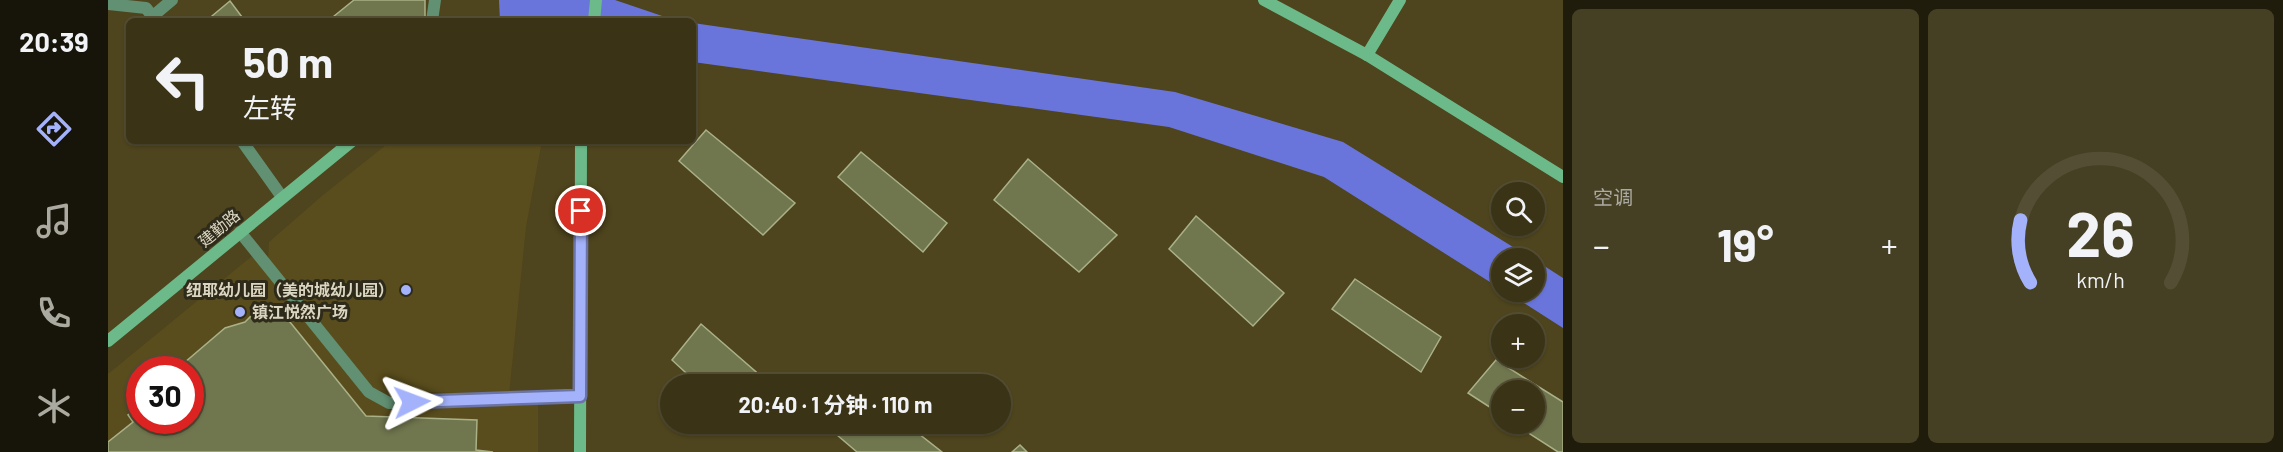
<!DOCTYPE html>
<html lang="zh">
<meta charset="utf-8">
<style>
body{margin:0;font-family:Barlow,"Noto Sans SC",sans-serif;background:#453f23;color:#f1f3f6;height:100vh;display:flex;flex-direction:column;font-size:22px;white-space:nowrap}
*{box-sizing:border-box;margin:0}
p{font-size:20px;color:#abaaa1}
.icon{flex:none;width:33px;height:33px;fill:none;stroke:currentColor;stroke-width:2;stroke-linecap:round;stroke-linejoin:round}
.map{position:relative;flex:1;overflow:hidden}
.drawer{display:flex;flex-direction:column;gap:9px;padding:9px;background:#201c0c;width:720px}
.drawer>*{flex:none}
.hud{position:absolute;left:18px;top:18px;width:570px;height:126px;border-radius:9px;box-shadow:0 2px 4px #0004,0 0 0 2px #544e35;background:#3a3316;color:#f1f3f6;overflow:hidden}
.buttons{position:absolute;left:1383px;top:182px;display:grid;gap:12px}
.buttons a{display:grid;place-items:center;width:54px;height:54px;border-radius:50%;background:#3a3316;box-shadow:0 2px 4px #0004,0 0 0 2px #544e35;font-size:30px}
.speed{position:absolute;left:18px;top:356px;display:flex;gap:12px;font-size:30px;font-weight:700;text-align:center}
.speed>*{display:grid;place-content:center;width:78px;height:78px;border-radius:50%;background:#3a3316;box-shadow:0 2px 4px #0004,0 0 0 2px #544e35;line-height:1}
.speed .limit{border:9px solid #d22;background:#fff;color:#111}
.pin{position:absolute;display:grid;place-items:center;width:51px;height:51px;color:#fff;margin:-26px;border:3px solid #fff;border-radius:50%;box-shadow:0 2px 6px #0007}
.me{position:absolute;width:66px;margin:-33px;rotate:87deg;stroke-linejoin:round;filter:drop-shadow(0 0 4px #0008)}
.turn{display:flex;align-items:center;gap:21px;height:126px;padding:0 18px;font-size:27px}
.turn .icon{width:78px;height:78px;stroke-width:2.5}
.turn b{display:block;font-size:42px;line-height:51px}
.big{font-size:45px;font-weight:700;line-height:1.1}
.drawer .widget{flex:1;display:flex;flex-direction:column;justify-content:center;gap:9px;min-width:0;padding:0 21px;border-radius:9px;background:#453f23}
.drawer .dial{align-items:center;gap:0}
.dial svg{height:156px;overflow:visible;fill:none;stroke:#544e35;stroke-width:7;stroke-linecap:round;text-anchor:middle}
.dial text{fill:#f1f3f6;stroke:none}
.heat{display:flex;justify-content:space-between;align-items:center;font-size:33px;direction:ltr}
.drawer .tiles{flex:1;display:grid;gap:9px;grid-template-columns:repeat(2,1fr)}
.trip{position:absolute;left:552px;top:374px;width:351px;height:60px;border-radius:30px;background:#3a3316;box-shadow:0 2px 4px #0004,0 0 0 2px #544e35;font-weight:700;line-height:60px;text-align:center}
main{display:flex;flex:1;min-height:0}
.tab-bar{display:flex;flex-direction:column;width:108px;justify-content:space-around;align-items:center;background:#171409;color:#abaaa1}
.tab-bar .icon{width:42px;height:42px}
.tab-bar .active{color:#a4b2fc}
.tab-bar b{font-size:27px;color:#f1f3f6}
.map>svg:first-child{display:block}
.built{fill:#594d1d;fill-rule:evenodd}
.water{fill:#6a75db}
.building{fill:#70764e;stroke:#aab187;stroke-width:1.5}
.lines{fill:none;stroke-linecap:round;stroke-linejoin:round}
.street{stroke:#619072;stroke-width:12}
.secondary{stroke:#6cba8a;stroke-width:12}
.route-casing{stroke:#6b74a4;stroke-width:15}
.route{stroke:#a4b2fc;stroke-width:10}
.poi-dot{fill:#a4b2fc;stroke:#2f2b1a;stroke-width:2}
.labels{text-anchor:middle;stroke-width:6;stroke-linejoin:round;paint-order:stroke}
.street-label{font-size:16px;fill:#dbd6c1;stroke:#2f2b1a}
.poi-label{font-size:16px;font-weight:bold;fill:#dbd6c1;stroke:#2f2b1a;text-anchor:end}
</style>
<main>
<nav class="tab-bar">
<b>20:39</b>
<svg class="icon active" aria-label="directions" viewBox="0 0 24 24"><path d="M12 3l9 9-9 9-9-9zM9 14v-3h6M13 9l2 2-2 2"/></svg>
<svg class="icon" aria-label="music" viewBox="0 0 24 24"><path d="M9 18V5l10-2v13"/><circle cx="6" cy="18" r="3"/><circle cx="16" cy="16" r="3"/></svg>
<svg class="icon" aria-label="phone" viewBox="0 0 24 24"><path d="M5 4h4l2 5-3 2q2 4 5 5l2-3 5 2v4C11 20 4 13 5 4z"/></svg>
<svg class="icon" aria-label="climate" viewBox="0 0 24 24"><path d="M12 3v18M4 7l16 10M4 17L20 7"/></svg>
</nav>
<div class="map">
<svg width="1455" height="452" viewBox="0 0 1455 452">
<rect width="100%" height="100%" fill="#4e441d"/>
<g class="built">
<path d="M 289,141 L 434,141 L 418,227 L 401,395 L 267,390 L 160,261 L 161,242 L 215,195 L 278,145 Z"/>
<path d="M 144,256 L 260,397 L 285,411 L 430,400 L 430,452 L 0,452 L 0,374 ZM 32,369 L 82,369 L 82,420 L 32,420 Z"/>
</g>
<g class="water">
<path d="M 391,0 L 507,0 L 569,21 L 392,21 Z"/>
<path d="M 585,23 L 1067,92 L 1235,142 L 1423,258 L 1394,258 L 1393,289 L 1216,177 L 1061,127 L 585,62 Z"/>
<path d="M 1427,260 L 1455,278 L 1455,328 L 1397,291 L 1426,291 Z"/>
</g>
<g class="building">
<path d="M 246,0 L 317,0 L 317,21 L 220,21 Z"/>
<path d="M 122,1 L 137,21 L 98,21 Z"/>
<path d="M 598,130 L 687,203 L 655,235 L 571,161 Z"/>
<path d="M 753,152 L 839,223 L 815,252 L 730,177 Z"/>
<path d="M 920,159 L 1009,235 L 971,272 L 886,200 Z"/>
<path d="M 1088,216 L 1176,293 L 1145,326 L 1061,249 Z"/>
<path d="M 1247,279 L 1333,337 L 1313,372 L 1224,309 Z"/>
<path d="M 169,306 L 258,416 L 369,420 L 368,450 L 385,452 L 0,452 L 0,442 L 25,422 L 20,415 L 32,406 L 32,420 L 82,420 L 82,369 L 69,369 L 117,328 L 137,322 L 145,314 Z"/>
<path d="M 593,324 L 662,384 L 590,384 L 564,360 Z"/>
<path d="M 1388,360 L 1455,402 L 1455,452 L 1450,452 L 1405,423 L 1426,423 L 1426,390 L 1394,390 L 1394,415 L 1360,393 Z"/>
<path d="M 739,377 L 748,384 L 733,384 Z"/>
<path d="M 715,423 L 797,423 L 834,452 L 749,452 Z"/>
<path d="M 912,445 L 919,452 L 904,452 Z"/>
</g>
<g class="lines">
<g class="street">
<path d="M 0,4 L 38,8 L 48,21"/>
<path d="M 45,16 L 64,0"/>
<path d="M 324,21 L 327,0"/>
<path d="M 134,141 L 174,197"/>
<path d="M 132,232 L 261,392 L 281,403 L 472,396"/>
</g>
<g class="secondary">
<path d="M 1156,0 L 1259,55 L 1455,177"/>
<path d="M 486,21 L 488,0"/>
<path d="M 1259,55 L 1292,0"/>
<path d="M 0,341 L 244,141"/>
<path d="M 472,452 L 473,141"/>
</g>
</g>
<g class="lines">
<g class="route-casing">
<path id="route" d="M 304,402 L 472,396 L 473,211"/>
</g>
<use href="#route" class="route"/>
</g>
<g class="poi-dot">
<circle cx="298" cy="290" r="6"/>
<circle cx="132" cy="312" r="6"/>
</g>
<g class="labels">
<g class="street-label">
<text transform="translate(111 228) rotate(-40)" y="6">建勤路</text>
</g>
<g class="poi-label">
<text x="286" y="296">纽耶幼儿园（美的城幼儿园）</text>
<text x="144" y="318" text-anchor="start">镇江悦然广场</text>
</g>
</g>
</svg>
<div class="buttons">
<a><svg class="icon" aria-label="search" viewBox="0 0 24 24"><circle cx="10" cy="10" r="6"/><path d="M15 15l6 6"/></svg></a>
<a><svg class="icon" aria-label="layers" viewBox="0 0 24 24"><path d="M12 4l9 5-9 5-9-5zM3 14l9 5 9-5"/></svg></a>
<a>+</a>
<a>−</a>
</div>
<div class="speed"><div class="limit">30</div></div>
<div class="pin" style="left:473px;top:211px;background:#d93025"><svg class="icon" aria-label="arrive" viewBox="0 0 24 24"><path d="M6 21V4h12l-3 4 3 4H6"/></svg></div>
<svg class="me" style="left:304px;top:402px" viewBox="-20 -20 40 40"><path d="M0-17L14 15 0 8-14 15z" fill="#a4b2fc" stroke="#fff" stroke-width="4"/></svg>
<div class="trip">20:40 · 1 分钟 · 110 m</div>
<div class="hud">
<div class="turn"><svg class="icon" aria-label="left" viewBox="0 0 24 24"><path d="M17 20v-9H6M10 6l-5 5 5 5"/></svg><div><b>50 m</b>左转</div></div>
</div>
</div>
<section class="drawer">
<div class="tiles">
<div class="widget"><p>空调</p>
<div class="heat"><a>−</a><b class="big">19°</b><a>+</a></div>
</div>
<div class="widget dial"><svg viewBox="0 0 100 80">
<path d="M14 69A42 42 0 1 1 86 69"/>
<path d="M14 69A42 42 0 0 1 9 37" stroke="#a4b2fc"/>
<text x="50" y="56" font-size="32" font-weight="700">26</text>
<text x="50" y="72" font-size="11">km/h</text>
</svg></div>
</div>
</section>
</main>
